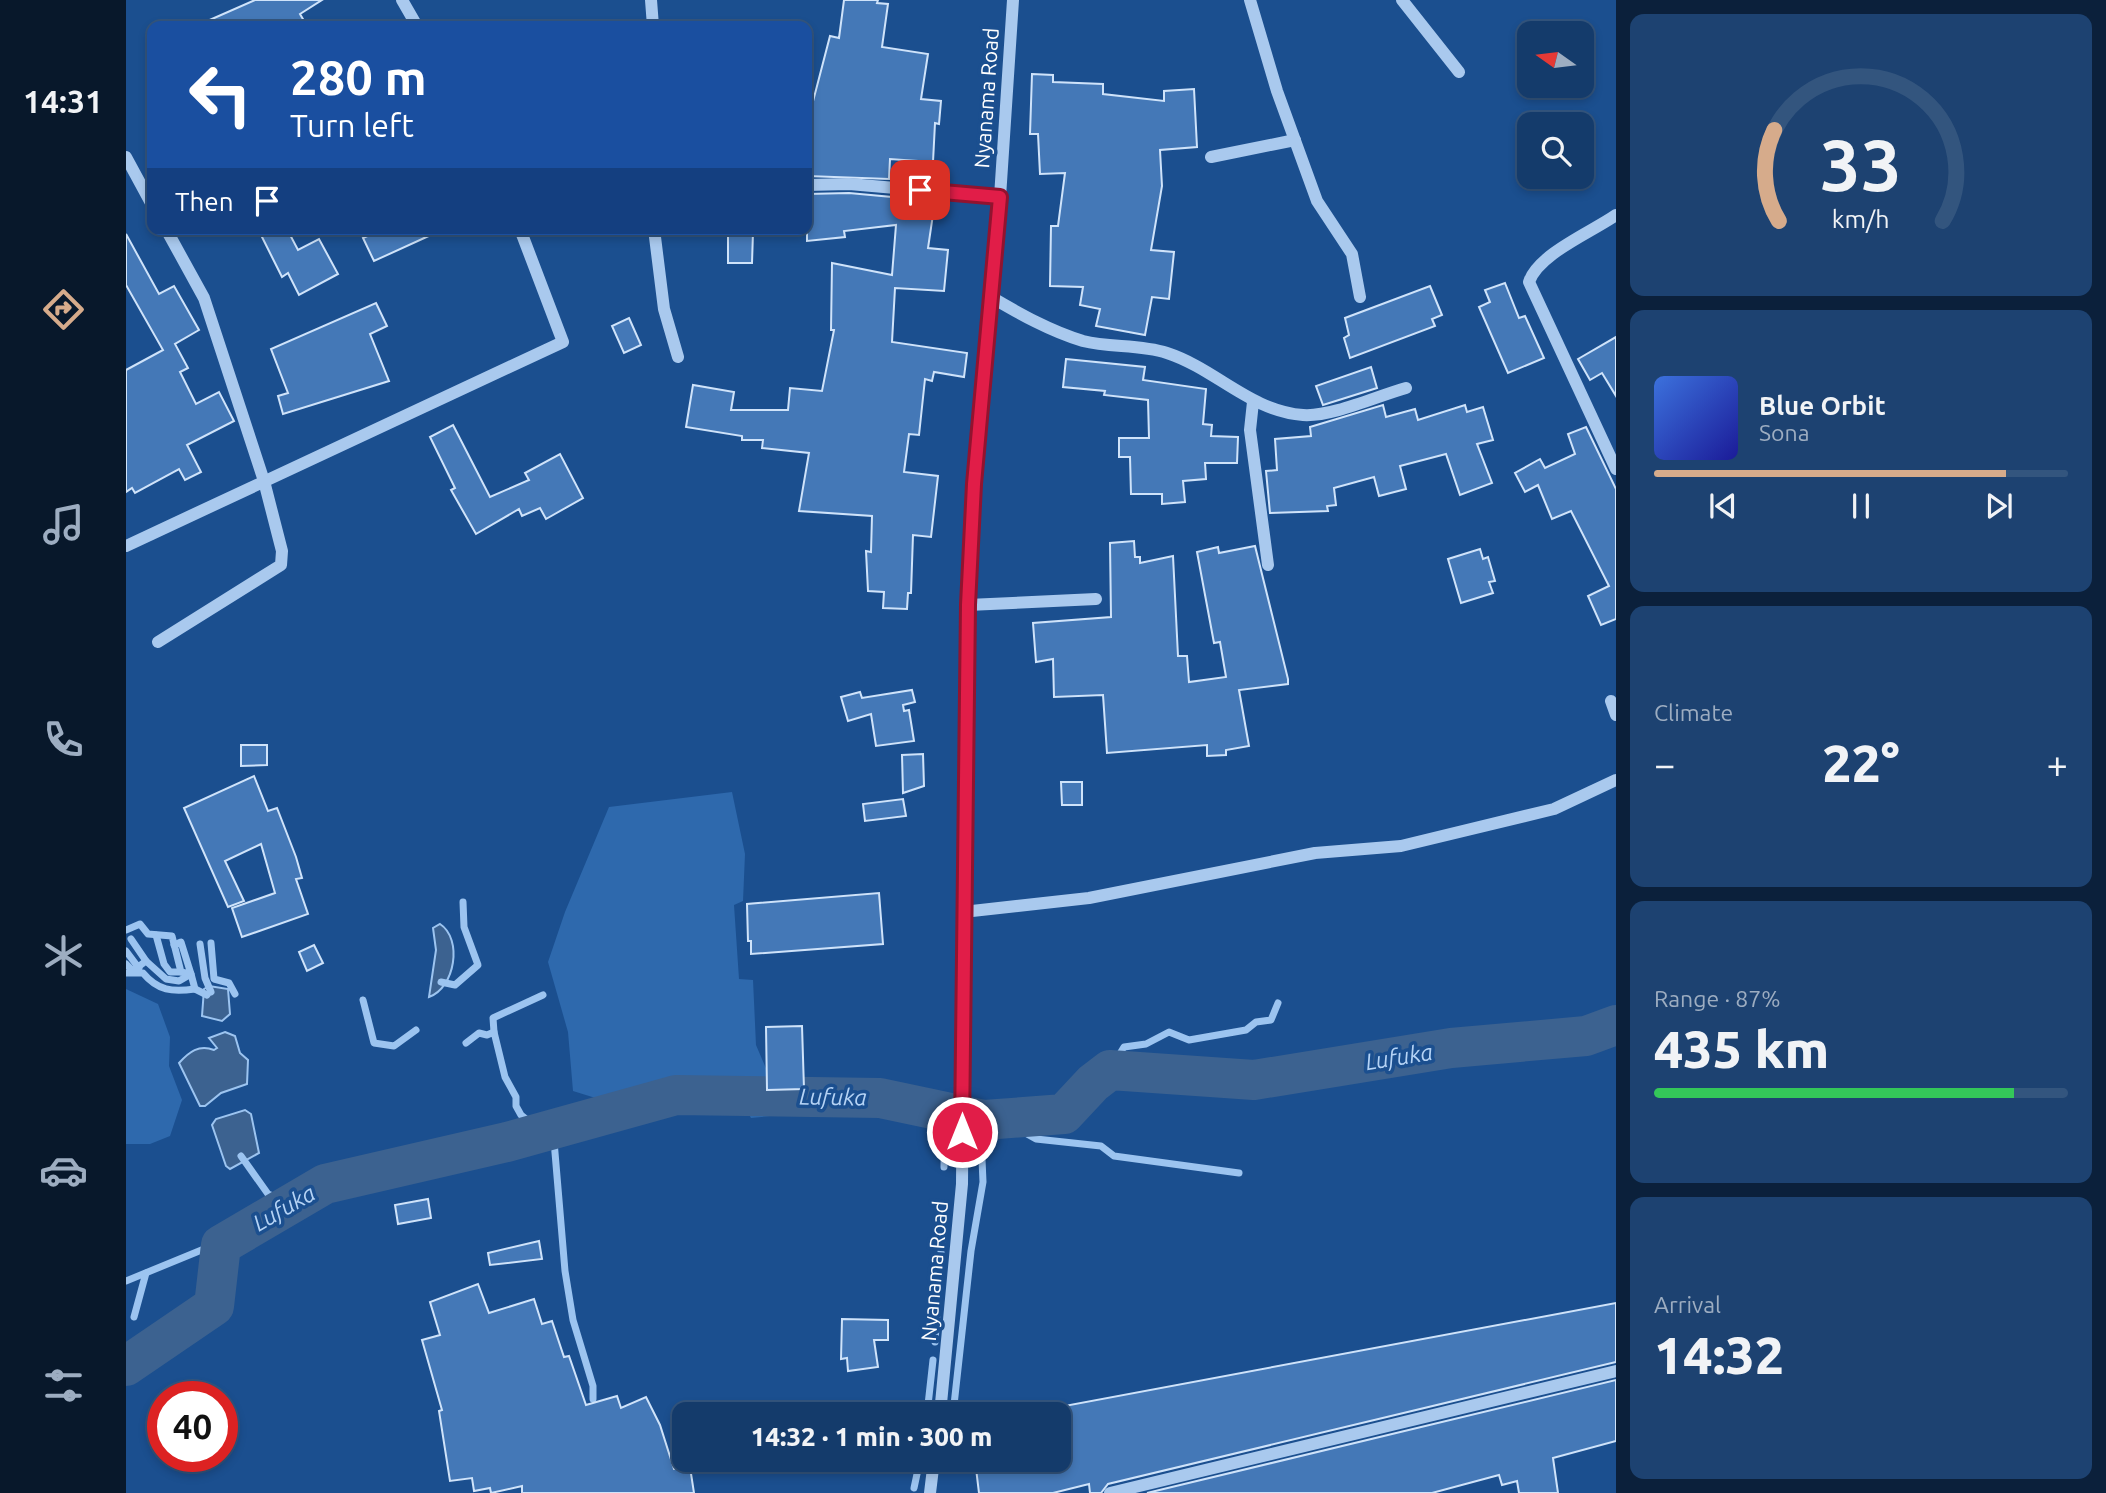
<!DOCTYPE html>
<meta charset="utf-8">
<style>
body{margin:0;font-family:Ubuntu,sans-serif;background:#1d4271;color:#f1f3f6;height:100vh;display:flex;flex-direction:column;font-size:26px;white-space:nowrap}
*{box-sizing:border-box;margin:0}
p{font-size:23px;color:#9dadc1}
.icon{flex:none;width:38px;height:38px;fill:none;stroke:currentColor;stroke-width:2;stroke-linecap:round;stroke-linejoin:round}
.map{position:relative;flex:1;overflow:hidden}
.drawer{display:flex;flex-direction:column;gap:14px;padding:14px;background:#0b203b;width:490px}
.drawer>*{flex:none}
.guide{position:absolute;left:21px;top:21px;width:665px;height:214px;border-radius:14px;box-shadow:0 4px 10px #0003,0 0 0 2px #33557e;background:#1a4fa0;color:#fff;overflow:hidden}
.needle{width:46px;rotate:284deg}
.controls{position:absolute;left:1391px;top:21px;display:grid;gap:14px}
.controls a{display:grid;place-items:center;width:77px;height:77px;border-radius:14px;background:#143b6b;box-shadow:0 4px 10px #0003,0 0 0 2px #33557e;font-size:35px}
.speed{position:absolute;left:21px;top:1381px;display:flex;gap:14px;font-size:35px;font-weight:700;text-align:center}
.speed>*{display:grid;place-content:center;width:91px;height:91px;border-radius:50%;background:#143b6b;box-shadow:0 4px 10px #0003,0 0 0 2px #33557e;line-height:1}
.speed .limit{border:10px solid #d22;background:#fff;color:#111}
.pin{position:absolute;display:grid;place-items:center;width:60px;height:60px;color:#fff;margin:-30px;border-radius:14px;box-shadow:0 4px 10px #0006}
.me{position:absolute;width:77px;margin:-38px;rotate:0deg;stroke-linejoin:round;filter:drop-shadow(0 0 5px #0008)}
.turn{display:flex;align-items:center;gap:24px;height:147px;padding:0 28px;font-size:32px}
.turn .icon{width:91px;height:91px;stroke-width:2.5}
.turn b{display:block;font-size:49px;line-height:60px}
.then{display:flex;align-items:center;height:66px;padding:0 28px;background:#0003;gap:14px;font-size:26px}
.big{font-size:52px;font-weight:800;line-height:1.1}
.drawer .widget{flex:1;display:flex;flex-direction:column;justify-content:center;gap:10px;min-width:0;padding:0 24px;border-radius:14px;background:#1d4271}
.drawer .dial{align-items:center;gap:0}
.dial svg{height:182px;overflow:visible;fill:none;stroke:#33557e;stroke-width:7;stroke-linecap:round;text-anchor:middle}
.dial text{fill:#f1f3f6;stroke:none}
.song{display:flex;align-items:center;gap:21px}
.cover{width:84px;height:84px;border-radius:10px;background:linear-gradient(135deg,hsl(220 70% 55%),hsl(240 70% 35%))}
.played{height:7px;border-radius:4px;background:linear-gradient(90deg,#d6ab8b 85%,#33557e 85%)}
.keys{display:flex;justify-content:space-around;direction:ltr}
.heat{display:flex;justify-content:space-between;align-items:center;font-size:38px;direction:ltr}
.charge{height:10px;border-radius:5px;background:linear-gradient(90deg,#34c759 87%,#33557e 0)}
.trip{position:absolute;left:546px;top:1402px;width:399px;height:70px;border-radius:14px;background:#143b6b;box-shadow:0 4px 10px #0003,0 0 0 2px #33557e;font-weight:800;line-height:70px;text-align:center}
main{display:flex;flex:1;min-height:0}
.tabs{display:flex;flex-direction:column;width:126px;justify-content:space-around;align-items:center;background:#08182b;color:#9dadc1}
.tabs .icon{width:49px;height:49px}
.tabs .active{color:#d6ab8b}
.tabs b{font-size:32px;color:#f1f3f6}
.map>svg:first-child{display:block}
.green{fill:#2e69ad}
.water{fill:#3c6290;stroke:#9cc4f0;stroke-width:2}
.lines{fill:none;stroke-linecap:round;stroke-linejoin:round}
.stream{stroke:#9cc4f0;stroke-width:7}
.river{stroke:#3c6290;stroke-width:40}
.building{fill:#4478b7;stroke:#cfe3fa;stroke-width:2}
.minor{stroke:#a9c9ee;stroke-width:12}
.route-casing{stroke:#92132f;stroke-width:18}
.route{stroke:#e11d48;stroke-width:12}
.labels{text-anchor:middle;stroke-width:7;stroke-linejoin:round;paint-order:stroke}
.street-label{font-size:21px;fill:#fff;stroke:#1b4f8f}
.water-label{font-size:23px;font-style:italic;fill:#b5d3f5;stroke:#1b4f8f}
</style>
<main>
<nav class="tabs">
<b>14:31</b>
<svg class="icon active" aria-label="directions" viewBox="0 0 24 24"><path d="M12 3l9 9-9 9-9-9zM9 14v-3h6M13 9l2 2-2 2"/></svg>
<svg class="icon" aria-label="music" viewBox="0 0 24 24"><path d="M9 18V5l10-2v13"/><circle cx="6" cy="18" r="3"/><circle cx="16" cy="16" r="3"/></svg>
<svg class="icon" aria-label="phone" viewBox="0 0 24 24"><path d="M5 4h4l2 5-3 2q2 4 5 5l2-3 5 2v4C11 20 4 13 5 4z"/></svg>
<svg class="icon" aria-label="climate" viewBox="0 0 24 24"><path d="M12 3v18M4 7l16 10M4 17L20 7"/></svg>
<svg class="icon" aria-label="car" viewBox="0 0 24 24"><path d="M5 17H2v-5l4-1 3-4h7l3 4 3 1v5h-3M9 17h6M6 11h13"/><circle cx="7" cy="17" r="2"/><circle cx="17" cy="17" r="2"/></svg>
<svg class="icon" aria-label="filters" viewBox="0 0 24 24"><path d="M4 7h16M4 17h16"/><circle cx="9" cy="7" r="2"/><circle cx="15" cy="17" r="2"/></svg>
</nav>
<div class="map">
<svg width="1490" height="1493" viewBox="0 0 1490 1493">
<rect width="100%" height="100%" fill="#1b4f8f"/>
<g class="green">
<path d="M 606,792 L 619,854 L 617,901 L 608,905 L 613,979 L 627,980 L 630,1045 L 657,1108 L 654,1115 L 625,1118 L 619,1107 L 569,1103 L 492,1105 L 447,1091 L 442,1032 L 422,962 L 439,912 L 483,807 Z"/>
<path d="M 0,989 L 32,1004 L 44,1037 L 43,1066 L 56,1100 L 44,1136 L 24,1144 L 0,1144 Z"/>
</g>
<g class="water">
<path d="M 314,924 C 337,939 329,988 303,997 L 310,950 L 307,928 Z"/>
<path d="M 83,986 L 102,989 L 104,1014 L 96,1021 L 76,1016 L 78,989 Z"/>
<path d="M 99,1032 L 109,1036 L 114,1053 L 122,1060 L 121,1084 L 95,1093 L 79,1106 L 74,1106 L 53,1063 C 63,1052 73,1044 88,1050 L 91,1048 L 83,1038 Z"/>
<path d="M 119,1110 L 125,1114 L 133,1153 L 104,1169 L 100,1166 L 86,1125 L 90,1119 Z"/>
</g>
<g class="lines">
<g class="stream">
<path d="M 0,930 L 14,924 L 22,934 L 46,936 L 55,972 L 65,974 L 69,989 L 81,995"/>
<path d="M 30,935 L 38,964 L 44,972 L 55,972"/>
<path d="M 5,939 L 20,961"/>
<path d="M 85,943 L 88,979 L 103,983 L 109,994"/>
<path d="M 74,944 L 79,978 L 85,992"/>
<path d="M 0,951 L 12,967 L 20,961 L 40,979 L 53,981 L 65,974 L 55,942 L 48,945"/>
<path d="M 0,964 L 6,970 L 13,968"/>
<path d="M 0,973 L 17,973 C 32,991 46,992 69,989"/>
<path d="M 315,982 L 329,985 L 352,965 L 338,927 L 337,902"/>
<path d="M 237,1000 L 248,1043 L 268,1046 L 290,1030"/>
<path d="M 368,1032 L 367,1018 L 417,995"/>
<path d="M 340,1043 L 353,1033 L 361,1035 L 368,1032 L 379,1077 L 390,1097 L 390,1106 L 395,1115 L 416,1132"/>
<path d="M 984,1070 L 998,1047 L 1020,1044 L 1043,1032 L 1063,1040 L 1120,1030 L 1130,1022 L 1145,1020 L 1152,1003"/>
<path d="M 873,1118 L 910,1139 L 975,1146 L 988,1156 L 1113,1173"/>
<path d="M 427,1129 L 439,1271 L 447,1320 L 467,1386 L 467,1399"/>
<path d="M 115,1156 L 142,1194 L 151,1198 L 156,1210"/>
<path d="M 818,1167 L 819,1112"/>
<path d="M 0,1281 L 78,1249 L 95,1245"/>
<path d="M 8,1317 L 20,1273"/>
<path d="M 809,1342 L 818,1207"/>
<path d="M 801,1414 L 807,1360"/>
<path d="M 827,1414 L 845,1251 L 857,1182 L 855,1137 L 858,1120"/>
<path d="M 788,1488 L 794,1460"/>
</g>
<path class="river" d="M 0,1366 L 88,1306 L 95,1245 L 199,1184 L 381,1142 L 550,1095 L 754,1098 L 858,1120 L 938,1114 L 967,1083 L 984,1070 L 1128,1080 L 1325,1048 L 1460,1036 L 1490,1025"/>
</g>
<g class="building">
<path d="M 129,0 L 196,0 L 174,14 L 181,26 L 70,26 Z"/>
<path d="M 718,0 L 752,0 L 751,3 L 762,4 L 756,47 L 802,54 L 795,99 L 815,101 L 813,124 L 809,123 L 807,162 L 764,159 L 763,179 L 681,176 L 681,111 L 684,113 L 704,36 L 713,38 Z"/>
<path d="M 906,74 L 927,75 L 927,82 L 977,84 L 977,94 L 1038,101 L 1038,91 L 1068,89 L 1071,147 L 1034,150 L 1036,186 L 1025,250 L 1048,252 L 1043,299 L 1026,297 L 1019,335 L 970,326 L 974,309 L 954,305 L 957,287 L 924,286 L 925,226 L 932,226 L 939,173 L 914,174 L 912,134 L 904,134 Z"/>
<path d="M 723,193 L 809,201 L 802,248 L 822,250 L 818,291 L 769,288 L 766,342 L 841,353 L 838,377 L 808,372 L 806,381 L 799,379 L 793,435 L 783,434 L 778,472 L 812,476 L 805,537 L 787,535 L 785,593 L 782,593 L 781,609 L 757,608 L 758,592 L 742,591 L 740,551 L 745,552 L 746,516 L 673,511 L 683,453 L 636,448 L 637,440 L 616,440 L 616,436 L 560,427 L 567,385 L 608,392 L 605,410 L 662,410 L 664,388 L 696,391 L 708,330 L 705,330 L 706,263 L 766,275 L 770,225 L 718,231 L 719,237 L 681,241 L 681,194 Z"/>
<path d="M 132,229 L 161,229 L 172,250 L 193,239 L 212,274 L 173,295 L 162,273 L 156,277 Z"/>
<path d="M 257,229 L 318,229 L 248,261 L 237,238 Z"/>
<path d="M 602,231 L 627,232 L 626,263 L 602,263 Z"/>
<path d="M 0,234 L 33,294 L 48,286 L 73,330 L 49,344 L 62,368 L 54,372 L 70,404 L 93,392 L 108,421 L 61,445 L 75,472 L 59,480 L 53,469 L 9,493 L 6,488 L 0,492 L 0,370 L 37,350 L 0,285 Z"/>
<path d="M 1379,283 L 1393,318 L 1399,316 L 1418,358 L 1382,373 L 1353,307 L 1364,302 L 1359,290 Z"/>
<path d="M 1304,286 L 1316,315 L 1306,319 L 1309,326 L 1224,358 L 1218,338 L 1223,335 L 1219,318 Z"/>
<path d="M 250,303 L 261,326 L 244,334 L 263,381 L 157,414 L 152,396 L 162,393 L 145,349 Z"/>
<path d="M 503,318 L 515,345 L 498,353 L 486,326 Z"/>
<path d="M 1490,337 L 1490,396 L 1476,373 L 1464,380 L 1452,359 Z"/>
<path d="M 940,359 L 1019,367 L 1017,380 L 1080,389 L 1077,424 L 1086,425 L 1085,436 L 1112,437 L 1111,463 L 1079,463 L 1080,479 L 1057,481 L 1059,502 L 1036,504 L 1036,494 L 1005,494 L 1004,457 L 993,457 L 993,438 L 1023,438 L 1022,400 L 978,395 L 979,391 L 937,387 Z"/>
<path d="M 1245,367 L 1251,388 L 1197,405 L 1190,386 Z"/>
<path d="M 1257,405 L 1260,417 L 1289,409 L 1292,420 L 1339,405 L 1341,412 L 1357,407 L 1367,440 L 1351,444 L 1366,483 L 1334,495 L 1320,454 L 1274,466 L 1280,489 L 1253,496 L 1248,477 L 1208,488 L 1210,505 L 1201,506 L 1202,511 L 1144,513 L 1140,471 L 1151,470 L 1149,439 L 1185,436 L 1184,427 Z"/>
<path d="M 327,425 L 364,497 L 403,480 L 399,473 L 434,454 L 457,498 L 420,519 L 414,508 L 396,516 L 393,509 L 350,534 L 325,490 L 329,488 L 304,437 Z"/>
<path d="M 1460,427 L 1490,489 L 1490,619 L 1475,625 L 1462,596 L 1483,586 L 1445,511 L 1426,519 L 1412,485 L 1399,492 L 1389,473 L 1414,459 L 1419,468 L 1449,454 L 1442,434 Z"/>
<path d="M 1008,541 L 1009,557 L 1014,557 L 1014,563 L 1047,556 L 1052,656 L 1061,656 L 1063,682 L 1100,677 L 1094,642 L 1088,643 L 1071,552 L 1092,547 L 1093,553 L 1129,546 L 1162,679 L 1162,684 L 1113,690 L 1123,746 L 1100,750 L 1100,755 L 1081,756 L 1081,745 L 981,753 L 977,695 L 928,697 L 927,659 L 910,662 L 907,623 L 985,617 L 984,543 Z"/>
<path d="M 1354,549 L 1357,559 L 1362,557 L 1369,581 L 1363,582 L 1367,593 L 1335,603 L 1322,559 Z"/>
<path d="M 786,690 L 789,702 L 777,705 L 778,711 L 783,710 L 788,741 L 750,746 L 745,714 L 722,721 L 715,697 L 734,692 L 736,698 Z"/>
<path d="M 115,745 L 141,745 L 141,765 L 115,766 Z"/>
<path d="M 797,754 L 798,786 L 777,793 L 776,755 Z"/>
<path d="M 128,776 L 142,811 L 151,808 L 170,857 L 176,878 L 170,879 L 182,914 L 116,937 L 106,908 L 149,893 L 135,844 L 99,861 L 118,901 L 102,907 L 58,808 Z"/>
<path d="M 935,782 L 956,782 L 956,805 L 936,805 Z"/>
<path d="M 777,799 L 780,816 L 739,821 L 737,804 Z"/>
<path d="M 753,893 L 757,944 L 625,954 L 625,941 L 622,941 L 621,904 Z"/>
<path d="M 188,945 L 197,963 L 181,971 L 173,952 Z"/>
<path d="M 676,1026 L 678,1089 L 641,1090 L 640,1027 Z"/>
<path d="M 302,1199 L 305,1218 L 272,1224 L 269,1205 Z"/>
<path d="M 413,1241 L 416,1259 L 364,1265 L 362,1253 Z"/>
<path d="M 352,1284 L 363,1313 L 408,1299 L 416,1324 L 426,1321 L 438,1357 L 443,1356 L 460,1405 L 491,1396 L 495,1408 L 520,1397 L 534,1425 L 548,1469 L 564,1467 L 568,1493 L 396,1493 L 396,1486 L 365,1493 L 364,1488 L 348,1491 L 346,1478 L 324,1481 L 313,1411 L 316,1410 L 296,1340 L 314,1335 L 304,1302 Z"/>
<path d="M 1490,1303 L 1490,1362 L 982,1484 L 975,1493 L 964,1493 L 963,1484 L 927,1493 L 853,1493 L 849,1460 L 933,1460 L 933,1407 Z"/>
<path d="M 716,1319 L 762,1320 L 762,1340 L 748,1340 L 752,1367 L 722,1371 L 721,1358 L 715,1359 Z"/>
<path d="M 1490,1380 L 1490,1441 L 1427,1458 L 1432,1493 L 1393,1493 L 1391,1481 L 1376,1485 L 1373,1475 L 1306,1493 L 1021,1493 Z"/>
</g>
<g class="lines">
<g class="minor">
<path d="M 276,0 L 291,26"/>
<path d="M 525,0 L 527,26"/>
<path d="M 1124,0 L 1151,91 L 1191,201 L 1226,254 L 1234,297"/>
<path d="M 1276,0 L 1333,72"/>
<path d="M 0,157 L 26,205"/>
<path d="M 1085,157 L 1169,140"/>
<path d="M 681,185 L 723,184 L 874,197"/>
<path d="M 1490,215 C 1466,232 1412,254 1403,282 L 1490,469"/>
<path d="M 528,229 L 538,309 L 552,357"/>
<path d="M 865,297 C 894,314 924,331 957,341 C 984,348 1014,344 1041,353 C 1090,369 1124,411 1177,415 C 1206,417 1251,396 1280,388"/>
<path d="M 1127,402 L 1124,430 L 1142,565"/>
<path d="M 0,546 L 437,342 L 394,229"/>
<path d="M 842,605 L 970,599"/>
<path d="M 32,642 L 155,565 L 156,551 L 138,481 L 78,298 L 40,229"/>
<path d="M 1485,701 L 1490,715"/>
<path d="M 837,912 L 963,898 L 1189,853 L 1275,846 L 1428,809 L 1490,780"/>
<path d="M 814,1414 L 836,1184 L 841,638 L 848,484 L 874,197 L 887,0"/>
<path d="M 804,1493 L 808,1460"/>
<path d="M 984,1493 L 1490,1371"/>
</g>
</g>
<g class="lines">
<g class="route-casing">
<path id="route" d="M 794,190 L 874,197 L 848,484 L 842,605 L 836,1132"/>
</g>
<use href="#route" class="route"/>
</g>
<g class="labels">
<g class="street-label">
<text transform="translate(861 98) rotate(-86)" y="7">Nyanama Road</text>
<text transform="translate(809 1271) rotate(-85)" y="7">Nyanama Road</text>
</g>
<g class="water-label">
<text transform="translate(1273 1057) rotate(-9)" y="8">Lufuka</text>
<text transform="translate(707 1097) rotate(1)" y="8">Lufuka</text>
<text transform="translate(158 1208) rotate(-30)" y="8">Lufuka</text>
</g>
</g>
</svg>
<div class="controls">
<a><svg class="needle" viewBox="-14 -14 28 28"><path d="M0-13l5 13h-10z" fill="#e53935"/><path d="M0 13l5-13h-10z" fill="#9dadc1"/></svg></a>
<a><svg class="icon" aria-label="search" viewBox="0 0 24 24"><circle cx="10" cy="10" r="6"/><path d="M15 15l6 6"/></svg></a>
</div>
<div class="speed"><div class="limit">40</div></div>
<div class="pin" style="left:794px;top:190px;background:#d93025"><svg class="icon" aria-label="arrive" viewBox="0 0 24 24"><path d="M6 21V4h12l-3 4 3 4H6"/></svg></div>
<svg class="me" style="left:836px;top:1132px" viewBox="-20 -20 40 40"><circle r="17" fill="#e11d48" stroke="#fff" stroke-width="3"/><path d="M0-11L8 9 0 5-8 9z" fill="#fff"/></svg>
<div class="trip">14:32 · 1 min · 300 m</div>
<div class="guide">
<div class="turn"><svg class="icon" aria-label="left" viewBox="0 0 24 24"><path d="M17 20v-9H6M10 6l-5 5 5 5"/></svg><div><b>280 m</b>Turn left</div></div>
<div class="then">Then<svg class="icon" aria-label="arrive" viewBox="0 0 24 24"><path d="M6 21V4h12l-3 4 3 4H6"/></svg></div>
</div>
</div>
<section class="drawer">
<div class="widget dial"><svg viewBox="0 0 100 80">
<path d="M14 69A42 42 0 1 1 86 69"/>
<path d="M14 69A42 42 0 0 1 12 29" stroke="#d6ab8b"/>
<text x="50" y="56" font-size="32" font-weight="700">33</text>
<text x="50" y="72" font-size="11">km/h</text>
</svg></div>
<div class="widget">
<div class="song"><i class="cover"></i><div><b>Blue Orbit</b><p>Sona</p></div></div>
<div class="played"></div>
<div class="keys"><svg class="icon" aria-label="previous" viewBox="0 0 24 24"><path d="M18 5L8 12l10 7zM5 5v14"/></svg><svg class="icon" aria-label="pause" viewBox="0 0 24 24"><path d="M8 5v14M16 5v14"/></svg><svg class="icon" aria-label="next" viewBox="0 0 24 24"><path d="M6 5l10 7-10 7zM19 5v14"/></svg></div>
</div>
<div class="widget"><p>Climate</p>
<div class="heat"><a>−</a><b class="big">22°</b><a>+</a></div>
</div>
<div class="widget"><p>Range · 87%</p><b class="big">435 km</b><div class="charge"></div></div>
<div class="widget"><p>Arrival</p><b class="big">14:32</b></div>
</section>
</main>
